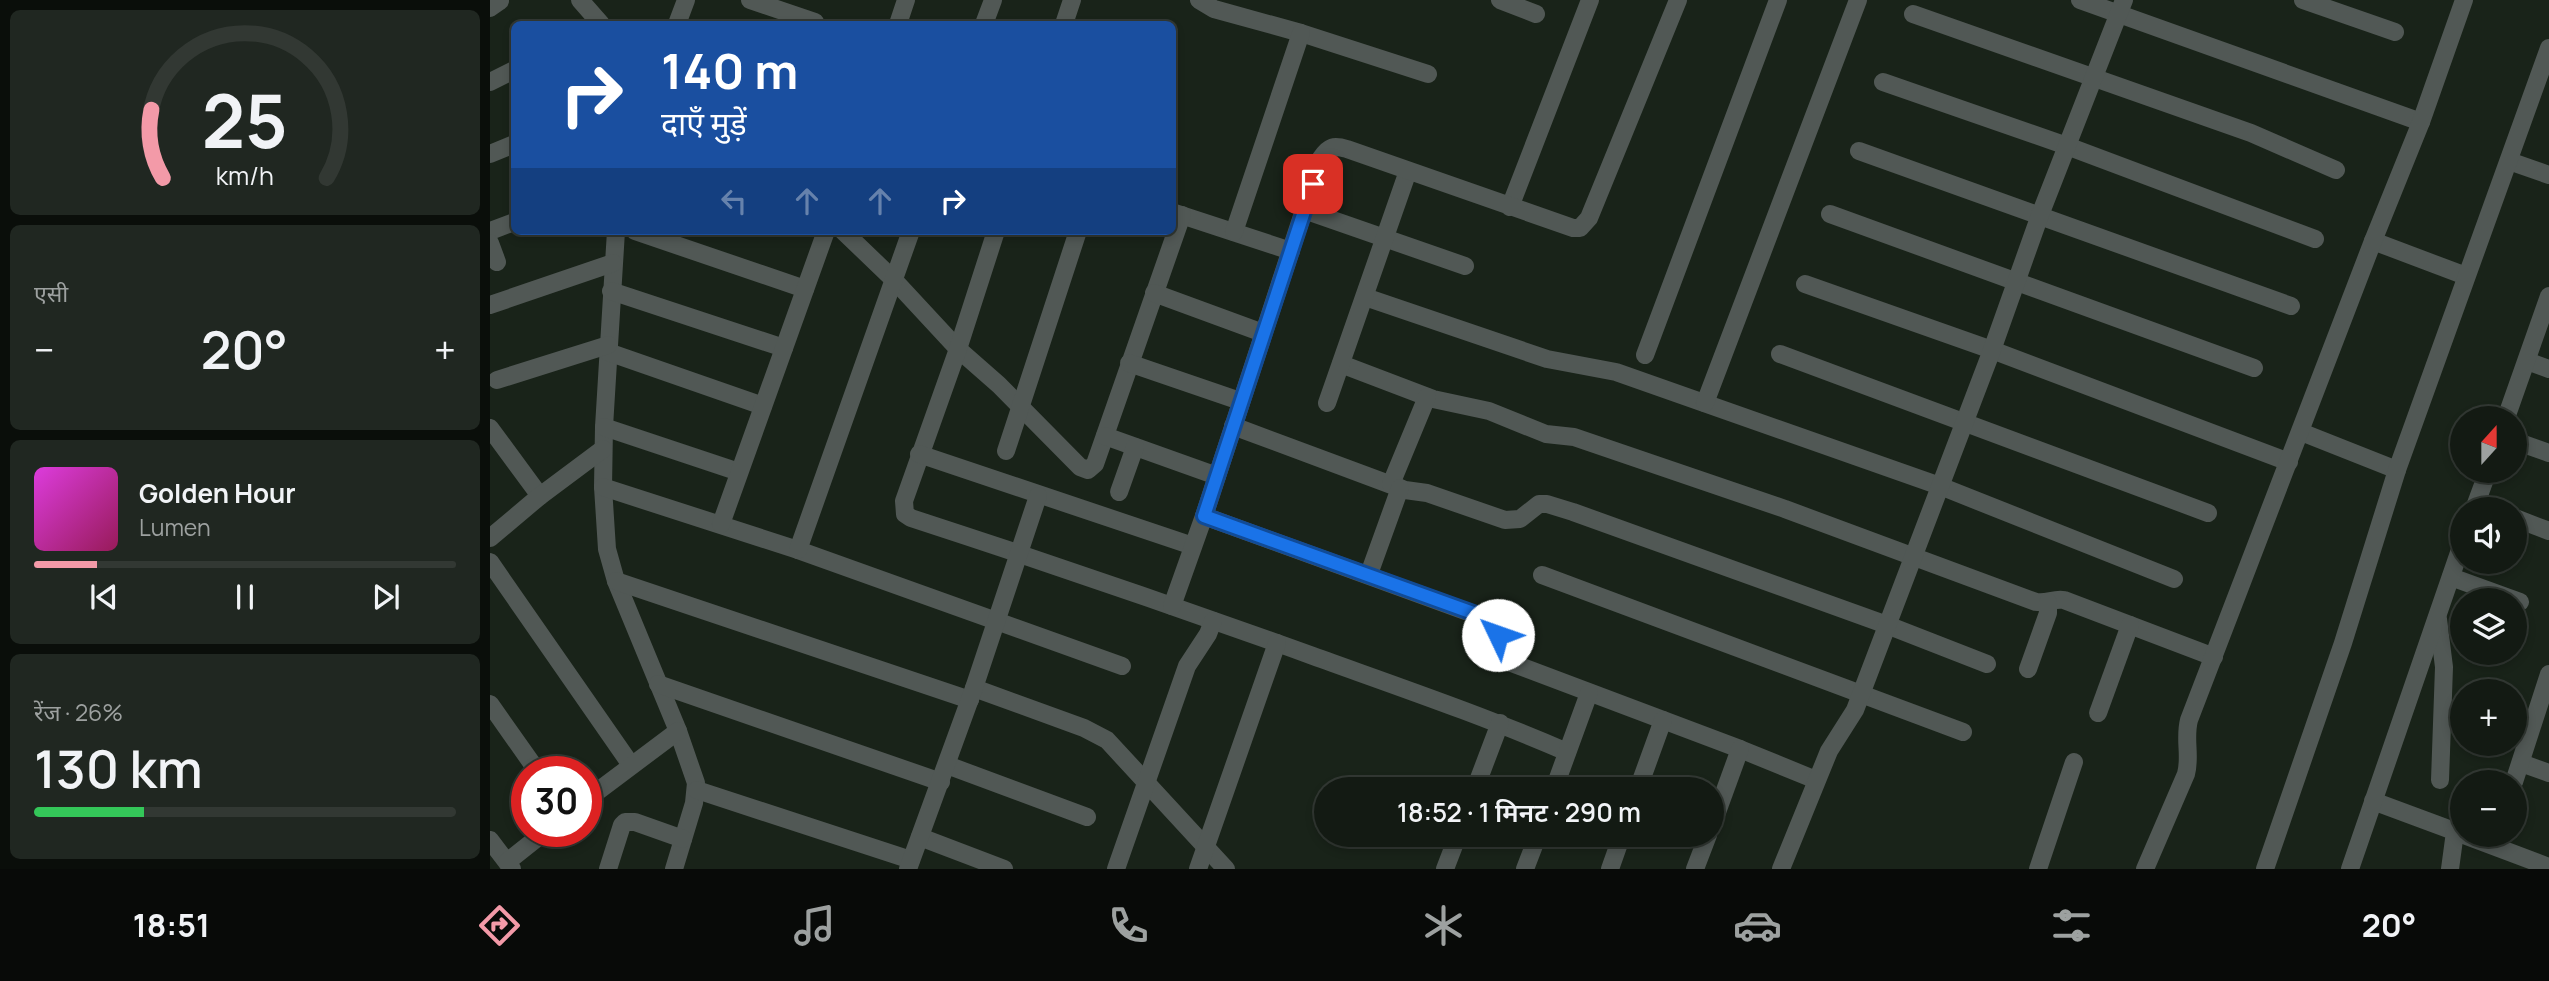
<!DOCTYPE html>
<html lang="hi">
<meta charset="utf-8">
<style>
body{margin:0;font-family:Manrope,"Noto Sans Devanagari",sans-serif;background:#202721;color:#f1f3f6;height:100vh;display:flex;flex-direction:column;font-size:26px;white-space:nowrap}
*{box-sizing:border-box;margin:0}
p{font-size:23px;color:#9da1a0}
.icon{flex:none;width:38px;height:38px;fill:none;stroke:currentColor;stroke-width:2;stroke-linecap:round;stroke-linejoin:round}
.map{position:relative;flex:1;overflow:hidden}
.side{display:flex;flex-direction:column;gap:10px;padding:10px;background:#0a0e0a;width:490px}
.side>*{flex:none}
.top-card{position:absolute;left:21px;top:21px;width:665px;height:214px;border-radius:10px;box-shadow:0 4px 10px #0003,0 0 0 2px #323833;background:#1a4fa0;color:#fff;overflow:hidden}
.needle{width:46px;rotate:21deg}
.tools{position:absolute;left:1960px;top:406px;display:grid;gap:14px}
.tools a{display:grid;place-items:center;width:77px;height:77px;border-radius:50%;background:#131a13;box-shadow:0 4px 10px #0003,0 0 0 2px #323833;font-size:35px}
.speed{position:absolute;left:21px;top:756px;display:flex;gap:14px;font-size:35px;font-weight:700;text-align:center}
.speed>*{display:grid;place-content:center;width:91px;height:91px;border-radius:50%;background:#131a13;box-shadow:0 4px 10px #0003,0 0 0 2px #323833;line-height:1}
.speed .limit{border:10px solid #d22;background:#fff;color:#111}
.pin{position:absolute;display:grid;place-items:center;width:60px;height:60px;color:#fff;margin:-30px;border-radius:14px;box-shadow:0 4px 10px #0006}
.me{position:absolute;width:77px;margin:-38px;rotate:312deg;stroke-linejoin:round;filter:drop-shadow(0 0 5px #0008)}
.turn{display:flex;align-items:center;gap:24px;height:147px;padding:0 35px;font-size:32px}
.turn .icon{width:91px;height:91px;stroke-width:2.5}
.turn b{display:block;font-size:49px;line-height:60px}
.lanes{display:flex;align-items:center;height:66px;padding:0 35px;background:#0003;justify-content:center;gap:35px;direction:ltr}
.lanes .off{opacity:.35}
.big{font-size:52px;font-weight:600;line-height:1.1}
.side .widget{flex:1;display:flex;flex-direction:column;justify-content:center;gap:10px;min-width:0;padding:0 24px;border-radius:10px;background:#202721}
.side .dial{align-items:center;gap:0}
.dial svg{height:182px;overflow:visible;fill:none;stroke:#323833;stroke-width:7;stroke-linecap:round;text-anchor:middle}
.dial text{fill:#f1f3f6;stroke:none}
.song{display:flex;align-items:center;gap:21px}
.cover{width:84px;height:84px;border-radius:10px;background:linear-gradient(135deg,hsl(300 70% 55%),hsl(330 70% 35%))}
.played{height:7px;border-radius:4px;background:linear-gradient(90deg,#f39aa8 15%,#323833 15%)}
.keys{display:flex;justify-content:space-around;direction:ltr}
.heat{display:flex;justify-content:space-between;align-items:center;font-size:38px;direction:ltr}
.charge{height:10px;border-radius:5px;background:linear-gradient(90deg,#34c759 26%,#323833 0)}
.trip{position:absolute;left:824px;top:777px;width:410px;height:70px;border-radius:35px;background:#131a13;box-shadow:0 4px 10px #0003,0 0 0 2px #323833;font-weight:600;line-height:70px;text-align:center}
.menu{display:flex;height:112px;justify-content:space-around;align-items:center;background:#080a08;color:#9da1a0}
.menu .icon{width:49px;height:49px}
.menu .active{color:#f39aa8}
.menu b{font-size:32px;color:#f1f3f6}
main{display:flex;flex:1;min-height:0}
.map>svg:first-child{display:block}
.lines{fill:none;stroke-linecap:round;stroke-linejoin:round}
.minor{stroke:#515855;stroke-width:18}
.route-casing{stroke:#114b97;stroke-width:18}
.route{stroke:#1a73e8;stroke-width:12}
</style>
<main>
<section class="side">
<div class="widget dial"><svg viewBox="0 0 100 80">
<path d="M14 69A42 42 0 1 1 86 69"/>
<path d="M14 69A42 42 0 0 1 9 39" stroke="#f39aa8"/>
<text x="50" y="56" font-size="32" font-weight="700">25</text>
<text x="50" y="72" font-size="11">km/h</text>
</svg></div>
<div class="widget"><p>एसी</p>
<div class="heat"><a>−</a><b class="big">20°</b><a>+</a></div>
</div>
<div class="widget">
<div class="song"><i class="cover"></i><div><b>Golden Hour</b><p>Lumen</p></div></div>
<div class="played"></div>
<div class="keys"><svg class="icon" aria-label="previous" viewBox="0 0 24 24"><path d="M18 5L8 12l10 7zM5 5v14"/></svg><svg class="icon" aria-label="pause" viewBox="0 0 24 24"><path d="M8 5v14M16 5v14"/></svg><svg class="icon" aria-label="next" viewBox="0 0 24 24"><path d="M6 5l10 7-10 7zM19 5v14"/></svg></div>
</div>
<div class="widget"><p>रेंज · 26%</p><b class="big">130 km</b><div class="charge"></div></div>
</section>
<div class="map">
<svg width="2059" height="869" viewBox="0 0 2059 869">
<rect width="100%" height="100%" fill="#192319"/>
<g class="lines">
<g class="minor">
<path d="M 90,0 L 111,24"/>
<path d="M 260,0 L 325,22"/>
<path d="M 709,0 L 724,9 L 811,33 L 938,74"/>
<path d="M 1010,0 L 1046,14"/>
<path d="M 1590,0 L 1931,122"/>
<path d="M 1813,0 L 1905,32"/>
<path d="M 0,8 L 10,1"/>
<path d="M 1423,14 L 1761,133 L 1846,170"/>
<path d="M 187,24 L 196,0"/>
<path d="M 408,24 L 416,0"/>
<path d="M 494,24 L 503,0"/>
<path d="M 574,24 L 582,0"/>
<path d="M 0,82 L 24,70"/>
<path d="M 1393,82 L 1577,146 L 1825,239"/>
<path d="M 1369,151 L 1801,306"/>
<path d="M 0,154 L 24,144"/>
<path d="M 2019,161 L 2059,175"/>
<path d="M 1020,207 L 1100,0"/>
<path d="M 814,210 L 975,266"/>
<path d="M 682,212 L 801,251"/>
<path d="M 1340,214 L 1764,368"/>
<path d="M 0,231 L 24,222"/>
<path d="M 126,231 L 114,427 L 113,487 L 117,549 L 126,581 L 188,731 L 206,783 L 204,803 L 184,869"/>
<path d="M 145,231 L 315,289"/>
<path d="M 353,231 L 404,280 L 468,349 L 509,385 L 590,467 L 598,470 L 605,464 L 692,215"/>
<path d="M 506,231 L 468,349 L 414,501 L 415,514 L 421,518 C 556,562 690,608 823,656 C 909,687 994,716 1077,752"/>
<path d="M 744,232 L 811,33"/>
<path d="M 1883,241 L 1976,276"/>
<path d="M 0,243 L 7,262"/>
<path d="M 1315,284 L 1502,350 L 1799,462"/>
<path d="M 121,291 L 294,348"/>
<path d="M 664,293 L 773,333"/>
<path d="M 875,297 L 1057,359 L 1126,372 L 1450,486 L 1684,579"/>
<path d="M 0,305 L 123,263"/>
<path d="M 118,352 L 273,406"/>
<path d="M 1290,354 L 1718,513"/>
<path d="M 1155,355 L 1288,0"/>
<path d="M 2037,361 L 2059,369"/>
<path d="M 639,363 L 750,401"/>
<path d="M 851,364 L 943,399 L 999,411 L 1056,434 L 1084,437 L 1295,509 L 1546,602 C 1557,604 1564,598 1574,600 L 1724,657"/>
<path d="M 7,380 L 118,345"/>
<path d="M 837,403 L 918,171"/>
<path d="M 1215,403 L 1368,0"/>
<path d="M 2016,418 L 2059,296"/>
<path d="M 743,426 L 915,490 L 937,493 L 1015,520 L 1030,519 L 1049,504 L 1057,504 L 1083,512 L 1397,625 L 1497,664"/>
<path d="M 114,427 L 249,472"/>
<path d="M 0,428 L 50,496"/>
<path d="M 1811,432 L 1907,470"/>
<path d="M 615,436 L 727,476"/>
<path d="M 2025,441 L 2059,453"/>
<path d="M 516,451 L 588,231"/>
<path d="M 429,454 L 703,546"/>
<path d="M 901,484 L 937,397"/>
<path d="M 113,487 L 308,550 L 632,666"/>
<path d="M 629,492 L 645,447"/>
<path d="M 1984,509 L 1998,471"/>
<path d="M 714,516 L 1003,621 L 1009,630 L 1005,652 L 1011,659 L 1250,749 L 1326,780"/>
<path d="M 2025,518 L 2059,531"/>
<path d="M 231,524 L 336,231"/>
<path d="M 0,538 L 50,496 L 113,449"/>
<path d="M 308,550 L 421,231"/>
<path d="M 0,562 L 141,765"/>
<path d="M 879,574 L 910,488"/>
<path d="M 1052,575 L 1473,732"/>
<path d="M 1961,577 L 2030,602"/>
<path d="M 126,581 L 480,700"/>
<path d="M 682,606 L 714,516 L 831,158 C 839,146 844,145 857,149 L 1083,228 L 1090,228 L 1099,218 L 1188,0"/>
<path d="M 1948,619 L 1954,667 L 1950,780"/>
<path d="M 1538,669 L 1558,613 L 1558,602"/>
<path d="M 168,684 L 451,782"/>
<path d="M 484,688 L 594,728 L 617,740 L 736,869"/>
<path d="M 0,704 L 48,772"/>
<path d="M 1608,713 L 1640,625"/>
<path d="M 2031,763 L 2059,773"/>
<path d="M 457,765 L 597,817"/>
<path d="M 2024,782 L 2059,674"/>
<path d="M 985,789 L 1010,723"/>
<path d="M 1064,789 L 1099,693"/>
<path d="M 1148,789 L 1173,720"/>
<path d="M 207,790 L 421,860"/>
<path d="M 96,800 L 188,731"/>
<path d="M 1883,801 L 1972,834"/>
<path d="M 1222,826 L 1250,749"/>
<path d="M 1974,835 L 2059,867"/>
<path d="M 430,837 L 514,869"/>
<path d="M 0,840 L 22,869"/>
<path d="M 17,862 L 56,831"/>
<path d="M 118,869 L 132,825 L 135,822 L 145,822 L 193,839"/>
<path d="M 418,869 L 484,688 L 548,496"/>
<path d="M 626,869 L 697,666 L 718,634 L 723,621"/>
<path d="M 708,869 L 787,643"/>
<path d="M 955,869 L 968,835"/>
<path d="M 1035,869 L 1048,835"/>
<path d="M 1120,869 L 1132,835"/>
<path d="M 1205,869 L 1218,835"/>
<path d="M 1291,869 L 1339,751 L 1365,710 L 1502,350 L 1550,215 L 1634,0"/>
<path d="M 1548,869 L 1584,762"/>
<path d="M 1655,869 L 1696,774 C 1701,756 1694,739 1699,720 L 1883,241 L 1931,122 L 1974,0"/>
<path d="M 1775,869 L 1853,643 L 1907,470 L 2059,48"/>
<path d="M 1860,869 L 1972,544"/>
<path d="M 1960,869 L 1965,832"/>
</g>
</g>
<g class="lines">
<g class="route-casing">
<path id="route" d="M 823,184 L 714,516 L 997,618 L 1008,625 L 1008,635"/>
</g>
<use href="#route" class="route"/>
</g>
</svg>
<div class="tools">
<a><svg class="needle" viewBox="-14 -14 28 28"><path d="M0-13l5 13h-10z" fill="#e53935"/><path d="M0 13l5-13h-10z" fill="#9da1a0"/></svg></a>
<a><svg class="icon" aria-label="sound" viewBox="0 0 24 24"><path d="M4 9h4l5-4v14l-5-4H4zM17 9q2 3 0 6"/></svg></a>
<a><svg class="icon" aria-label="layers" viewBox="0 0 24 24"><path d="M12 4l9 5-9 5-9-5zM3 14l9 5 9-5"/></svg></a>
<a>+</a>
<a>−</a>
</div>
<div class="speed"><div class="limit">30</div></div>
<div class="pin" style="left:823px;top:184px;background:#d93025"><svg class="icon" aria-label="arrive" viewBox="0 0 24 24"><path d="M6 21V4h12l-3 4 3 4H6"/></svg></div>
<svg class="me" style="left:1008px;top:635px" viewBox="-20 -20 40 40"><circle r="19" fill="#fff"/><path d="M0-13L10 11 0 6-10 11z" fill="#1a73e8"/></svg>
<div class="trip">18:52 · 1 मिनट · 290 m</div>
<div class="top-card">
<div class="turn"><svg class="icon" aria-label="right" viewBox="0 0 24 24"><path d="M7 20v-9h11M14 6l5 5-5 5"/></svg><div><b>140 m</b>दाएँ मुड़ें</div></div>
<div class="lanes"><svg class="icon off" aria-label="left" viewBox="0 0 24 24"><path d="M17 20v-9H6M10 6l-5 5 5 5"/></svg><svg class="icon off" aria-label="ahead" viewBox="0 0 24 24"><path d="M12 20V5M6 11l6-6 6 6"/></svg><svg class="icon off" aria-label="ahead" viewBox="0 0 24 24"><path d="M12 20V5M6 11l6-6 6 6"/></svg><svg class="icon" aria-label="right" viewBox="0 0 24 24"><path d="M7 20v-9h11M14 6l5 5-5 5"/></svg></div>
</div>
</div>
</main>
<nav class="menu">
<b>18:51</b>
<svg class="icon active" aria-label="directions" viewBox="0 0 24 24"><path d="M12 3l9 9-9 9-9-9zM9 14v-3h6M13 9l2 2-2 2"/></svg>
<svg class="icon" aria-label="music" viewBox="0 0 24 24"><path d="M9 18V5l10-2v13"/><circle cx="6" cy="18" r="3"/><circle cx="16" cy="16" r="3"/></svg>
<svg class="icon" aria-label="phone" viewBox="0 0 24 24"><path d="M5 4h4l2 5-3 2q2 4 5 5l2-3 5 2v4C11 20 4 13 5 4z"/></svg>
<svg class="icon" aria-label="climate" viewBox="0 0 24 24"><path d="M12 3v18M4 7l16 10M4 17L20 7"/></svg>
<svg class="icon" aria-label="car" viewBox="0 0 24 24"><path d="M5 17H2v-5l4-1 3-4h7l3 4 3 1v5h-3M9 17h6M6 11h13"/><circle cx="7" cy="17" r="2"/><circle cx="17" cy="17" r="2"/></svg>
<svg class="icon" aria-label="filters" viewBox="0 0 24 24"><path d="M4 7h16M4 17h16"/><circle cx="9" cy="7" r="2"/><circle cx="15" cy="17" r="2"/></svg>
<b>20°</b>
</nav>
